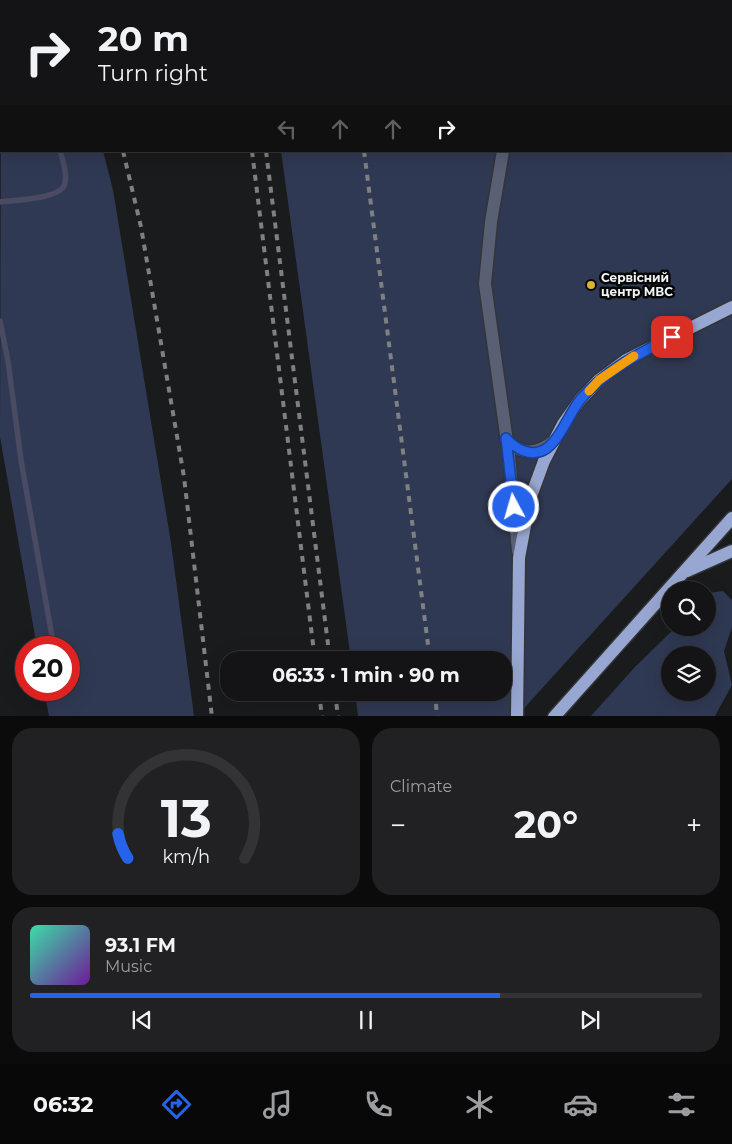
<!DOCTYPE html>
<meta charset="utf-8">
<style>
body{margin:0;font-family:Montserrat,sans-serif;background:#212123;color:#f1f3f6;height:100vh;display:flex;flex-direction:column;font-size:19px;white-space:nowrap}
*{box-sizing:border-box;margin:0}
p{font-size:16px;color:#9d9ea1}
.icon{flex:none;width:28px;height:28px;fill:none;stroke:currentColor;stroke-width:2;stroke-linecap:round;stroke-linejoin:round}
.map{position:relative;height:716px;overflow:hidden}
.side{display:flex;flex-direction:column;gap:12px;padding:12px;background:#0b0b0c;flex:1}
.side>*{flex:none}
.guide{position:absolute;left:0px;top:0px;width:732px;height:152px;box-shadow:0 5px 20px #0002,0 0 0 1px #333335;background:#141416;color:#f1f3f6;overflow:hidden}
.controls{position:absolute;left:661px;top:581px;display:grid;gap:10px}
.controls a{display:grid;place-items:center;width:55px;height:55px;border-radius:50%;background:#141416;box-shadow:0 5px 20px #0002,0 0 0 1px #333335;font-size:25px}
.speed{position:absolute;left:15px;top:636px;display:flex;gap:10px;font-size:25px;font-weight:700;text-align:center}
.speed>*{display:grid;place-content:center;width:65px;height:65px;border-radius:50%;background:#141416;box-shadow:0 5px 20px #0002,0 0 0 1px #333335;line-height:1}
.speed .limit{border:8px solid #d22;background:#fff;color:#111}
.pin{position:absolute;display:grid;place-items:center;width:42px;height:42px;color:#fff;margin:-21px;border-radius:10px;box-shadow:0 2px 8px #0006}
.me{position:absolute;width:55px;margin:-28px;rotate:354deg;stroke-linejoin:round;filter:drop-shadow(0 0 4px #0008)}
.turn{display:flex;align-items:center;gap:18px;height:105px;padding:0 15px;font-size:22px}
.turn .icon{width:65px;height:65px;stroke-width:2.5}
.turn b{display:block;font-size:35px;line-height:42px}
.lanes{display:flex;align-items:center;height:48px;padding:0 15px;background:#0003;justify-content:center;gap:25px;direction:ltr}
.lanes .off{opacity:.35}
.big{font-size:38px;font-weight:700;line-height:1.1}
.side .card{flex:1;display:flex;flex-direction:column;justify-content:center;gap:8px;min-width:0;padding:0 18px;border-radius:20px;background:#212123}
.side .dial{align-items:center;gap:0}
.dial svg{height:130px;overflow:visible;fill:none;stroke:#333335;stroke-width:7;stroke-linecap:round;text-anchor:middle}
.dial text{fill:#f1f3f6;stroke:none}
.song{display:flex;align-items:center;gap:15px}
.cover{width:60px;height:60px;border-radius:8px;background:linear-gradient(135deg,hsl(160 70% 55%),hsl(280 70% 35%))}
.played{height:5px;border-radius:2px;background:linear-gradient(90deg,#2563eb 70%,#333335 70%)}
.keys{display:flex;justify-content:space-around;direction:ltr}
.heat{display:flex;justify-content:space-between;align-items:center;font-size:28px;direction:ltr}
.side .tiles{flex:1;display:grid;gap:12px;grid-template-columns:1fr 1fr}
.card:last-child{grid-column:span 2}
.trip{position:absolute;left:220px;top:651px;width:292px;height:50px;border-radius:20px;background:#141416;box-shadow:0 5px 20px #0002,0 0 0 1px #333335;font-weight:700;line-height:50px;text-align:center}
.dock{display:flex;height:80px;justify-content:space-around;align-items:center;background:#080809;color:#9d9ea1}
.dock .icon{width:35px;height:35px}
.dock .active{color:#2563eb}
.dock b{font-size:22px;color:#f1f3f6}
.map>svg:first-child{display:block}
.green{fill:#303953;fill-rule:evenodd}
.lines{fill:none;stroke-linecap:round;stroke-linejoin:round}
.stream{stroke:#4a4a62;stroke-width:5.5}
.minor-casing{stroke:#343537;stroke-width:15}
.major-casing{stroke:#343537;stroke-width:15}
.minor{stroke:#596074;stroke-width:12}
.major{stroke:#98a7d1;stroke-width:12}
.rail{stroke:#7f8081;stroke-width:4;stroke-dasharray:6 6;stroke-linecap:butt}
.route-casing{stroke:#184099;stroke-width:12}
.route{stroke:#2563eb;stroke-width:9}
.slow{stroke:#f59e0b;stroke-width:9}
.poi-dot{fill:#dcb233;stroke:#050606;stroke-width:2}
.labels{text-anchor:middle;stroke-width:5;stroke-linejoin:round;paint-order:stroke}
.poi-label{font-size:12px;font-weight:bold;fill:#f2f3f4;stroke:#050606;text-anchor:start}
</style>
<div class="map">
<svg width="732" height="717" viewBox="0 0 732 717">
<rect width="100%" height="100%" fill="#1a1b1d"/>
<g class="green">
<path d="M 0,0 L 65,0 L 65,1 L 1,1 L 1,46 Z"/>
<path d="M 252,0 L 732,0 L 732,479 L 517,716 L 358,716 L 355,693 L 504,692 L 504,660 L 351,660 L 281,151 L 731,151 L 731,1 Z"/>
<path d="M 1,69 L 1,151 L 103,151 L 113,190 L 171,543 L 194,716 L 49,716 L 44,690 L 69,690 L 69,648 L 37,647 L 0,437 Z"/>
<path d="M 723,591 L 732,600 L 732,627 L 724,651 L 732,685 L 715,716 L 591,716 L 634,668 L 675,628 L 708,628 L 708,593 ZM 670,655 L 708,655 L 708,692 L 670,692 Z"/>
</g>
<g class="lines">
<g class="stream">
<path d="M 20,0 L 20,1"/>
<path d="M 0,202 C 14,200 63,199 65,183 C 67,172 63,161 60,151"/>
<path d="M 0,321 L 8,361 L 21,460 L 54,648"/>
</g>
<g class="minor-casing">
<g id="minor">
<path d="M 467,0 L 467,1"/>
<path d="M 713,0 L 713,1"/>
<path d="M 503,151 L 491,222 L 485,284 L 509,456 L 518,551"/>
<path d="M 506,439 C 520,456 538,454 554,441"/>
</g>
</g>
<g class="major-casing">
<g id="major">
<path d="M 687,571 L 732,551"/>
<path d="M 517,717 L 519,558 L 530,499 L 544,461 L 563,424 L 580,400 L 599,380 L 626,360 L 732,307"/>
<path d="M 554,717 L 732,518"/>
</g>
</g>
<use href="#minor" class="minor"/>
<use href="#major" class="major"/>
<g class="rail">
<path d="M 86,0 L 86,1"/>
<path d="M 222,0 L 222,1"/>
<path d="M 236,0 L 236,1"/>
<path d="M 345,0 L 345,1"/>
<path d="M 123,151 L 141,227 L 184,477 L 212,717"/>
<path d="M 252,151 L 315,660"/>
<path d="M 266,151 L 330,660"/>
<path d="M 364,151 L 430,660"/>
<path d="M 319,692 L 322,717"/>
<path d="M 335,692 L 338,717"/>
<path d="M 435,692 L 437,717"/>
</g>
</g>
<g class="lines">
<g class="route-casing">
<path id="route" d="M 514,507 L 506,438 C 515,449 531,457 544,450 C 559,442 569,414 580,400 C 605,370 638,354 672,337"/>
</g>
<use href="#route" class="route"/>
<path class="slow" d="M 589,391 L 599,380 L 634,356"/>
</g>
<circle class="poi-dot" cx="591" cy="285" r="5"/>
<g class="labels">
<g class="poi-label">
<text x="601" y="282">Сервісний<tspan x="601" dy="14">центр МВС</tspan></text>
</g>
</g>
</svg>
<div class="controls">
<a><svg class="icon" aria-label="search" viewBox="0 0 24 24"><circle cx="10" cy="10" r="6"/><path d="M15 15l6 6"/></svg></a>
<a><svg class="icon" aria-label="layers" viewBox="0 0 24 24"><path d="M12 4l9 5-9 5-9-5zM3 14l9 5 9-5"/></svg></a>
</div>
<div class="speed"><div class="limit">20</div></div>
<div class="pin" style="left:672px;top:337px;background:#d93025"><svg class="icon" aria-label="arrive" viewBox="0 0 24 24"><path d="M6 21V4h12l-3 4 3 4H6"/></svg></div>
<svg class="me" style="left:514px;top:507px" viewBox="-20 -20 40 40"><circle r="17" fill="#2563eb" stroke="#fff" stroke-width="3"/><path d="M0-11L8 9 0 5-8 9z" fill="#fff"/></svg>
<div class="trip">06:33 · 1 min · 90 m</div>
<div class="guide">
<div class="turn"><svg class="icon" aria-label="right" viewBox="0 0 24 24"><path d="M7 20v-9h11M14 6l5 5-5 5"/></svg><div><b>20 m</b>Turn right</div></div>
<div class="lanes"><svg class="icon off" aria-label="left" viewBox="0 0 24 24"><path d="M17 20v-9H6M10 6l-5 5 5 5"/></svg><svg class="icon off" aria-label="ahead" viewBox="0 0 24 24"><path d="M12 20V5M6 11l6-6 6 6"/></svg><svg class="icon off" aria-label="ahead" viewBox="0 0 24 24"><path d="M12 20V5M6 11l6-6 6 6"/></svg><svg class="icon" aria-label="right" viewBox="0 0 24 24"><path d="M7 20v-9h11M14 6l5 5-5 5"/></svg></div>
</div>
</div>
<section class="side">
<div class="tiles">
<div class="card dial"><svg viewBox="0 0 100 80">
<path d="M14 69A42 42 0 1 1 86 69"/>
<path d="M14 69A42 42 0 0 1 8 54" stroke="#2563eb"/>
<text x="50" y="56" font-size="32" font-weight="700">13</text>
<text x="50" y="72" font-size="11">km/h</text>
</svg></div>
<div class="card"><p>Climate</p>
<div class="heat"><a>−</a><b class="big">20°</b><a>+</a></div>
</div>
<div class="card">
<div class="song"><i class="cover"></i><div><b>93.1 FM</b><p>Music</p></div></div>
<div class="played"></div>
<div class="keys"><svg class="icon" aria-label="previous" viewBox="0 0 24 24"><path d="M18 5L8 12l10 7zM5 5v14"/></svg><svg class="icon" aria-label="pause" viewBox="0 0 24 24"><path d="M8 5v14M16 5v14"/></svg><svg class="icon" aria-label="next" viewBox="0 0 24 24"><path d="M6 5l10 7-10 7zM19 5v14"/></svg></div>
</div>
</div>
</section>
<nav class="dock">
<b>06:32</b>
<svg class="icon active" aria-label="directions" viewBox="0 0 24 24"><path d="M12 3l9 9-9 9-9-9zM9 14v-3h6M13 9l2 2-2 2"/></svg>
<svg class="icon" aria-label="music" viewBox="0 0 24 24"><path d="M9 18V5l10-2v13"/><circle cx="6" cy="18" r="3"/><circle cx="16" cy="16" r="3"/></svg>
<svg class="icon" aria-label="phone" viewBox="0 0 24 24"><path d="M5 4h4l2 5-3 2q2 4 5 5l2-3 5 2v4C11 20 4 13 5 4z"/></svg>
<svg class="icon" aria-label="climate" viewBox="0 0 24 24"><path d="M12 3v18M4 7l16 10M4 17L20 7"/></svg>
<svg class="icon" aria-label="car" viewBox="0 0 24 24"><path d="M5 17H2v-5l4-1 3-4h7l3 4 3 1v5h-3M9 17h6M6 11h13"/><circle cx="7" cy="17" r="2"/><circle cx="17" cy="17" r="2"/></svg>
<svg class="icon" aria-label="filters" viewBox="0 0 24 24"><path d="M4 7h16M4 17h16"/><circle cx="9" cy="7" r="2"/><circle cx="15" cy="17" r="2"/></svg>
</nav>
